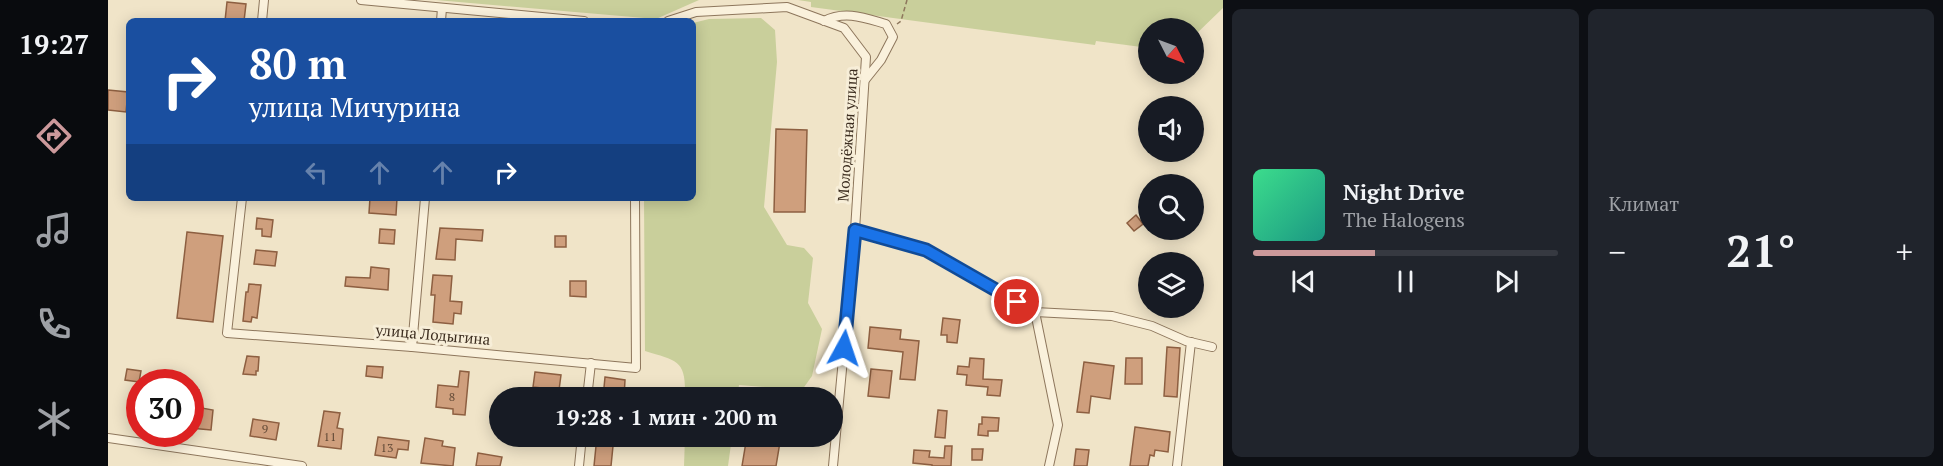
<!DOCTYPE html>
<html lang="ru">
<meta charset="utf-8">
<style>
body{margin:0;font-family:"PT Serif",serif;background:#20242c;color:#f1f3f6;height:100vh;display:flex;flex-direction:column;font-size:22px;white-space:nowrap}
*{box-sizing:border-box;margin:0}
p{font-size:20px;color:#9ea1a6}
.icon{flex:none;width:33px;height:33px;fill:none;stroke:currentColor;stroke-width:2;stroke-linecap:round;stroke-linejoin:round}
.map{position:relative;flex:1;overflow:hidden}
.panel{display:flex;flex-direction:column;gap:9px;padding:9px;background:#0d0f14;width:720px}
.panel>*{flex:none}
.top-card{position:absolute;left:18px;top:18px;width:570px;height:183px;border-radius:9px;box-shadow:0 3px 15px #0003;background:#1a4fa0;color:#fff;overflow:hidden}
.needle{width:39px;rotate:132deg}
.controls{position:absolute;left:1030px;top:18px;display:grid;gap:12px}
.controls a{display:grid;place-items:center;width:66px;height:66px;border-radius:50%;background:#171b24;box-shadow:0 3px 15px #0003;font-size:30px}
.speed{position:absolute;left:18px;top:369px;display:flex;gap:12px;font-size:30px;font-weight:700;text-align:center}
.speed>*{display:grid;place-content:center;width:78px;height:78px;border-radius:50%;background:#171b24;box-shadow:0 3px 15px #0003;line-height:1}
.speed .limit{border:9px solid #d22;background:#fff;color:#111}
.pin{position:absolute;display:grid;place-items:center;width:51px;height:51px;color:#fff;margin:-26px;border:3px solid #fff;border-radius:50%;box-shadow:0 2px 6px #0007}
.me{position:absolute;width:66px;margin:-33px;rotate:5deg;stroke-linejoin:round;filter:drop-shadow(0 0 4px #0008)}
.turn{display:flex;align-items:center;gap:21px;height:126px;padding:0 24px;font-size:27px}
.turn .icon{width:78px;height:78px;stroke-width:2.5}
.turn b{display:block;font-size:42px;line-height:51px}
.lanes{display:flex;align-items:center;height:57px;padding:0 24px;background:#0003;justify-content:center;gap:30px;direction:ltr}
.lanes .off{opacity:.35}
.big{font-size:45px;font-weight:700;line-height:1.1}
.panel .widget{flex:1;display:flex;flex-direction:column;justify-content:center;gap:9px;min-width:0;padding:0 21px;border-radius:9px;background:#20242c}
.song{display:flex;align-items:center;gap:18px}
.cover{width:72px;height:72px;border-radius:9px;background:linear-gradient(135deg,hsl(150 70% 55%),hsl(170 70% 35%))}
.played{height:6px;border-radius:3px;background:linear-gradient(90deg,#cc999b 40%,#363941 40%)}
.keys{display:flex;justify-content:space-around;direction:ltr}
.heat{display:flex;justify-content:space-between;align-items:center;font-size:33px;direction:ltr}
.panel .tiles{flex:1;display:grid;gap:9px;grid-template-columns:repeat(2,1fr)}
.trip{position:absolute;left:381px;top:387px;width:354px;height:60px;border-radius:30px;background:#171b24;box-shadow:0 3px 15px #0003;font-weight:700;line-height:60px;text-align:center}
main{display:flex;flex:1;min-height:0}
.tabs{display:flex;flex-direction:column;width:108px;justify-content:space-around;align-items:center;background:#090b0e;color:#9ea1a6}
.tabs .icon{width:42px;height:42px}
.tabs .on{color:#cc999b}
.tabs b{font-size:27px;color:#f1f3f6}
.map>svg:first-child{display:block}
.green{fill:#c9cf9b}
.building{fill:#cf9f7d;stroke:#8d5f41;stroke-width:1.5}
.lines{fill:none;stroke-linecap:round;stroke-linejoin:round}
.street-casing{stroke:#8d765c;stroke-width:10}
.path{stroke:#8d765c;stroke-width:1.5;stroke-dasharray:4.5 3;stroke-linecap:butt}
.street{stroke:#faf1dc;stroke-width:8}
.route-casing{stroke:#114b97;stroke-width:15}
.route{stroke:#1a73e8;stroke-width:10}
.labels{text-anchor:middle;stroke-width:6;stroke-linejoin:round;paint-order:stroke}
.number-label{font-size:12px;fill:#624a37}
.street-label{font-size:15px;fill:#3d2e20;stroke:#f7eed8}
</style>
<main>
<nav class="tabs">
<b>19:27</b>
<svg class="icon on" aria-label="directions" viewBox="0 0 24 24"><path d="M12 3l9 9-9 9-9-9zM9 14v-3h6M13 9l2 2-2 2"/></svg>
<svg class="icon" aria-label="music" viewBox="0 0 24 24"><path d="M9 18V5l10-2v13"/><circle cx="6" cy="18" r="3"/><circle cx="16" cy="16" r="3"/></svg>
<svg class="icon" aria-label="phone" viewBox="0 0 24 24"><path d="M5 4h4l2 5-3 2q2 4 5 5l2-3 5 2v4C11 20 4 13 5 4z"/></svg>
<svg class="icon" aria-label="climate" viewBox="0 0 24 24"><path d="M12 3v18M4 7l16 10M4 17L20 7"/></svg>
</nav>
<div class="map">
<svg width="1115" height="466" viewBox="0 0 1115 466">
<rect width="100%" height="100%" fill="#f0e4c8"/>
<g class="green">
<path d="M 328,0 L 591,0 L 548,19 Z"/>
<path d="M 690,0 L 1115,0 L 1115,8 L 1086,36 L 1086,28 L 1041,28 L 1041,48 L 988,41 L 987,45 L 703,7 L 703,2 Z"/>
<path d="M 653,18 L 667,30 L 669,62 L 656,207 L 679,245 L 696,248 L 705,258 L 700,303 L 714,329 L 704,376 L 694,390 L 631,385 L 629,397 L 577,397 C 578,360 570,361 537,351 L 536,198 L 585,198 L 585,23 L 601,19 Z"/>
<path d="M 577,437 L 624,437 L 620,466 L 576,466 Z"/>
</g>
<g class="building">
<path d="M 119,2 L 138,4 L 136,21 L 117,21 Z"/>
<path d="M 0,90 L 20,92 L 18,112 L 0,110 Z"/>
<path d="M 668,129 L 699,130 L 697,212 L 666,212 Z"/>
<path d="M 262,198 L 289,198 L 288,215 L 261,213 Z"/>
<path d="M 1028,215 L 1035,224 L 1026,231 L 1019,223 Z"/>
<path d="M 149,218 L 165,220 L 163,237 L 154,236 L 154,229 L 148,229 Z"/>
<path d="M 332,228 L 375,230 L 374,241 L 348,239 L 347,260 L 328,259 Z"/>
<path d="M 272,229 L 287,230 L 286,244 L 271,243 Z"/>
<path d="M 79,232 L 115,236 L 105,322 L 69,318 Z"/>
<rect x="447" y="236" width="11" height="11"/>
<path d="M 148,250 L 169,252 L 167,266 L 146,264 Z"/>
<path d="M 263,267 L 281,269 L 280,290 L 237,286 L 238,277 L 262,278 Z"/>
<path d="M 325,275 L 344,276 L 342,301 L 354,302 L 353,314 L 346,313 L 345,324 L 325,322 L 327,295 L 323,295 Z"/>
<path d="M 462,281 L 478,281 L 478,297 L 462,296 Z"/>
<path d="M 141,284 L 153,285 L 149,318 L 144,317 L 143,322 L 135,321 L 138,292 L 140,292 Z"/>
<path d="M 835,318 L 852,320 L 849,343 L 839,342 L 839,335 L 833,335 Z"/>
<path d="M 762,327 L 793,330 L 792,339 L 811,341 L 807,380 L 792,379 L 795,352 L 760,348 Z"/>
<path d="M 1059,347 L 1072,348 L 1069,397 L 1056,396 Z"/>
<path d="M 139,356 L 151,357 L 150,371 L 148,371 L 148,375 L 135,374 Z"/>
<path d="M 862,358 L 876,359 L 875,379 L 894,380 L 892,396 L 879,395 L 880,387 L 858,385 L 859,375 L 849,374 L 850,366 L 861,367 Z"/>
<path d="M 1018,358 L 1034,358 L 1034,384 L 1017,384 Z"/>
<path d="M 976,362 L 1006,366 L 1002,399 L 983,396 L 981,413 L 969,412 Z"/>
<path d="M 259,366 L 275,367 L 274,378 L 258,376 Z"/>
<path d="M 19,369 L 33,371 L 31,382 L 17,380 Z"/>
<path d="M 763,369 L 784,371 L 781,398 L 760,396 Z"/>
<path d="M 352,371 L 361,372 L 357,415 L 345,414 L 345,409 L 328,407 L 330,385 L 350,387 Z"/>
<path d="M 427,372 L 453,375 L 451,390 L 425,387 Z"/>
<path d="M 497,377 L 517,380 L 516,398 L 495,398 Z"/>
<path d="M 82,389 L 91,390 L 88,407 L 105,410 L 103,430 L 82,428 Z"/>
<path d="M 830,410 L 839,411 L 837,438 L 827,437 Z"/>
<path d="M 216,411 L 232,413 L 229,428 L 235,429 L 233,449 L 210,446 Z"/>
<path d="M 874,417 L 891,418 L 890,431 L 880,431 L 880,436 L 870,435 L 871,424 L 874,424 Z"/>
<path d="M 145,419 L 171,423 L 168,440 L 142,436 Z"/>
<path d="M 1027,427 L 1062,432 L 1060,452 L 1047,450 L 1046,456 L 1042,455 L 1040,466 L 1022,466 Z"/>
<path d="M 489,436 L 506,436 L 503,466 L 486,466 Z"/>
<path d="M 639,436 L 673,436 L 668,466 L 634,466 Z"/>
<path d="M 270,437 L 301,441 L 300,450 L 290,449 L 288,458 L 267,455 Z"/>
<path d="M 317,438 L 335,441 L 334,446 L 347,448 L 345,466 L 313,463 Z"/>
<path d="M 837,446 L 844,446 L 843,466 L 824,466 L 824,465 L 805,463 L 806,450 L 822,451 L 821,457 L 836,458 Z"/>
<path d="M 864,449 L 875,449 L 874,460 L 864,460 Z"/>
<path d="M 968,449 L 981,450 L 979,466 L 966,466 Z"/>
<path d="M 370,453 L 394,457 L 392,466 L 368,466 Z"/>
</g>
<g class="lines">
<g class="street-casing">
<g id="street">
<path d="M 253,0 L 476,21"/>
<path d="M 154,21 L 156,0"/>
<path d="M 333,21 L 334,8"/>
<path d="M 560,21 L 588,12 L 679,7 L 736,28 L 758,57 L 747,230 L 725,466"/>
<path d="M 716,21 C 737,10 757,18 778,24 L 785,37 L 773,60 L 757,80"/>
<path d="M 134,198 L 119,333 L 304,347 L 528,368 L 527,198"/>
<path d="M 747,230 L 818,250 L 927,312 L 950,425 L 941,466"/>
<path d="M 927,312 L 1004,316 L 1044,326 L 1078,341 L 1104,347"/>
<path d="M 304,347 L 317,198"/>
<path d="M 479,398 L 483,363"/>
<path d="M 0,438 L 194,466"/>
<path d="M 471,466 L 474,436"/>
<path d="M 1069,466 L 1083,342"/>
</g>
</g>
<path class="path" d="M 789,24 L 793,21 L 799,0"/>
<use href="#street" class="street"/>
</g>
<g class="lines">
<g class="route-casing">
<path id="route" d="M 736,348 L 747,230 L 818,250 L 909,302"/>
</g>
<use href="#route" class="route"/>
</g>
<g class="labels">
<g class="number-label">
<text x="344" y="401">8</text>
<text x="157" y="433">9</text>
<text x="222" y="441">11</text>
<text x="279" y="452">13</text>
</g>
<g class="street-label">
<text transform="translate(740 135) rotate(-86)" y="5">Молодёжная улица</text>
<text transform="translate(325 335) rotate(5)" y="5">улица Лодыгина</text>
</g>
</g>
</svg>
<div class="controls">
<a><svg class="needle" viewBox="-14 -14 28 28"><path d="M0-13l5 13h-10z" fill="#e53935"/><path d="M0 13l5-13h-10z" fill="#9ea1a6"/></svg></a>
<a><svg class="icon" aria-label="sound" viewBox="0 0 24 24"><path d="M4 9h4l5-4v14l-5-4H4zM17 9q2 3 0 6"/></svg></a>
<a><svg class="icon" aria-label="search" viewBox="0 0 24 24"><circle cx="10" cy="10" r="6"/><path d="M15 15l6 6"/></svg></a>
<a><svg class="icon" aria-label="layers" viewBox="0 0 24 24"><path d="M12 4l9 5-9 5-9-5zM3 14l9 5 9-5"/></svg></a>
</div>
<div class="speed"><div class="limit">30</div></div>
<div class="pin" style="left:909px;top:302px;background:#d93025"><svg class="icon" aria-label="arrive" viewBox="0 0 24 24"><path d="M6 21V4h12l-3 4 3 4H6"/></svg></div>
<svg class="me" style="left:736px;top:348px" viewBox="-20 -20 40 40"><path d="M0-17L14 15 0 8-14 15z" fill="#1a73e8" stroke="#fff" stroke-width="4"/></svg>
<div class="trip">19:28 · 1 мин · 200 m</div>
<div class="top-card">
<div class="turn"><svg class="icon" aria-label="right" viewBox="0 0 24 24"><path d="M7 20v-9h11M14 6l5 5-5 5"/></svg><div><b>80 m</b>улица Мичурина</div></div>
<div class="lanes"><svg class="icon off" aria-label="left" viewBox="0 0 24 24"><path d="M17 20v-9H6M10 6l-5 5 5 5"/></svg><svg class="icon off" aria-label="ahead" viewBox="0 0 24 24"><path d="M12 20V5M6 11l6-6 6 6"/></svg><svg class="icon off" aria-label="ahead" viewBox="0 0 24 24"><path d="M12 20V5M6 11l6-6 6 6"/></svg><svg class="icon" aria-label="right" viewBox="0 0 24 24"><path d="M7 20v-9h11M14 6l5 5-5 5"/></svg></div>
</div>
</div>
<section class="panel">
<div class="tiles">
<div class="widget">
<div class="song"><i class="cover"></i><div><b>Night Drive</b><p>The Halogens</p></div></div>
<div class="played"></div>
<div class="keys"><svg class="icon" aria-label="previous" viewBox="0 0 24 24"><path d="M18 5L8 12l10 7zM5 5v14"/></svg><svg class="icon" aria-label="pause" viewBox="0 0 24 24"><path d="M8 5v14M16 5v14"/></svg><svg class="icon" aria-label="next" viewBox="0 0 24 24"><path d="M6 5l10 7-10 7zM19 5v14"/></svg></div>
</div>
<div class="widget"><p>Климат</p>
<div class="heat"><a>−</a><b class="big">21°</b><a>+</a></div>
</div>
</div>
</section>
</main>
